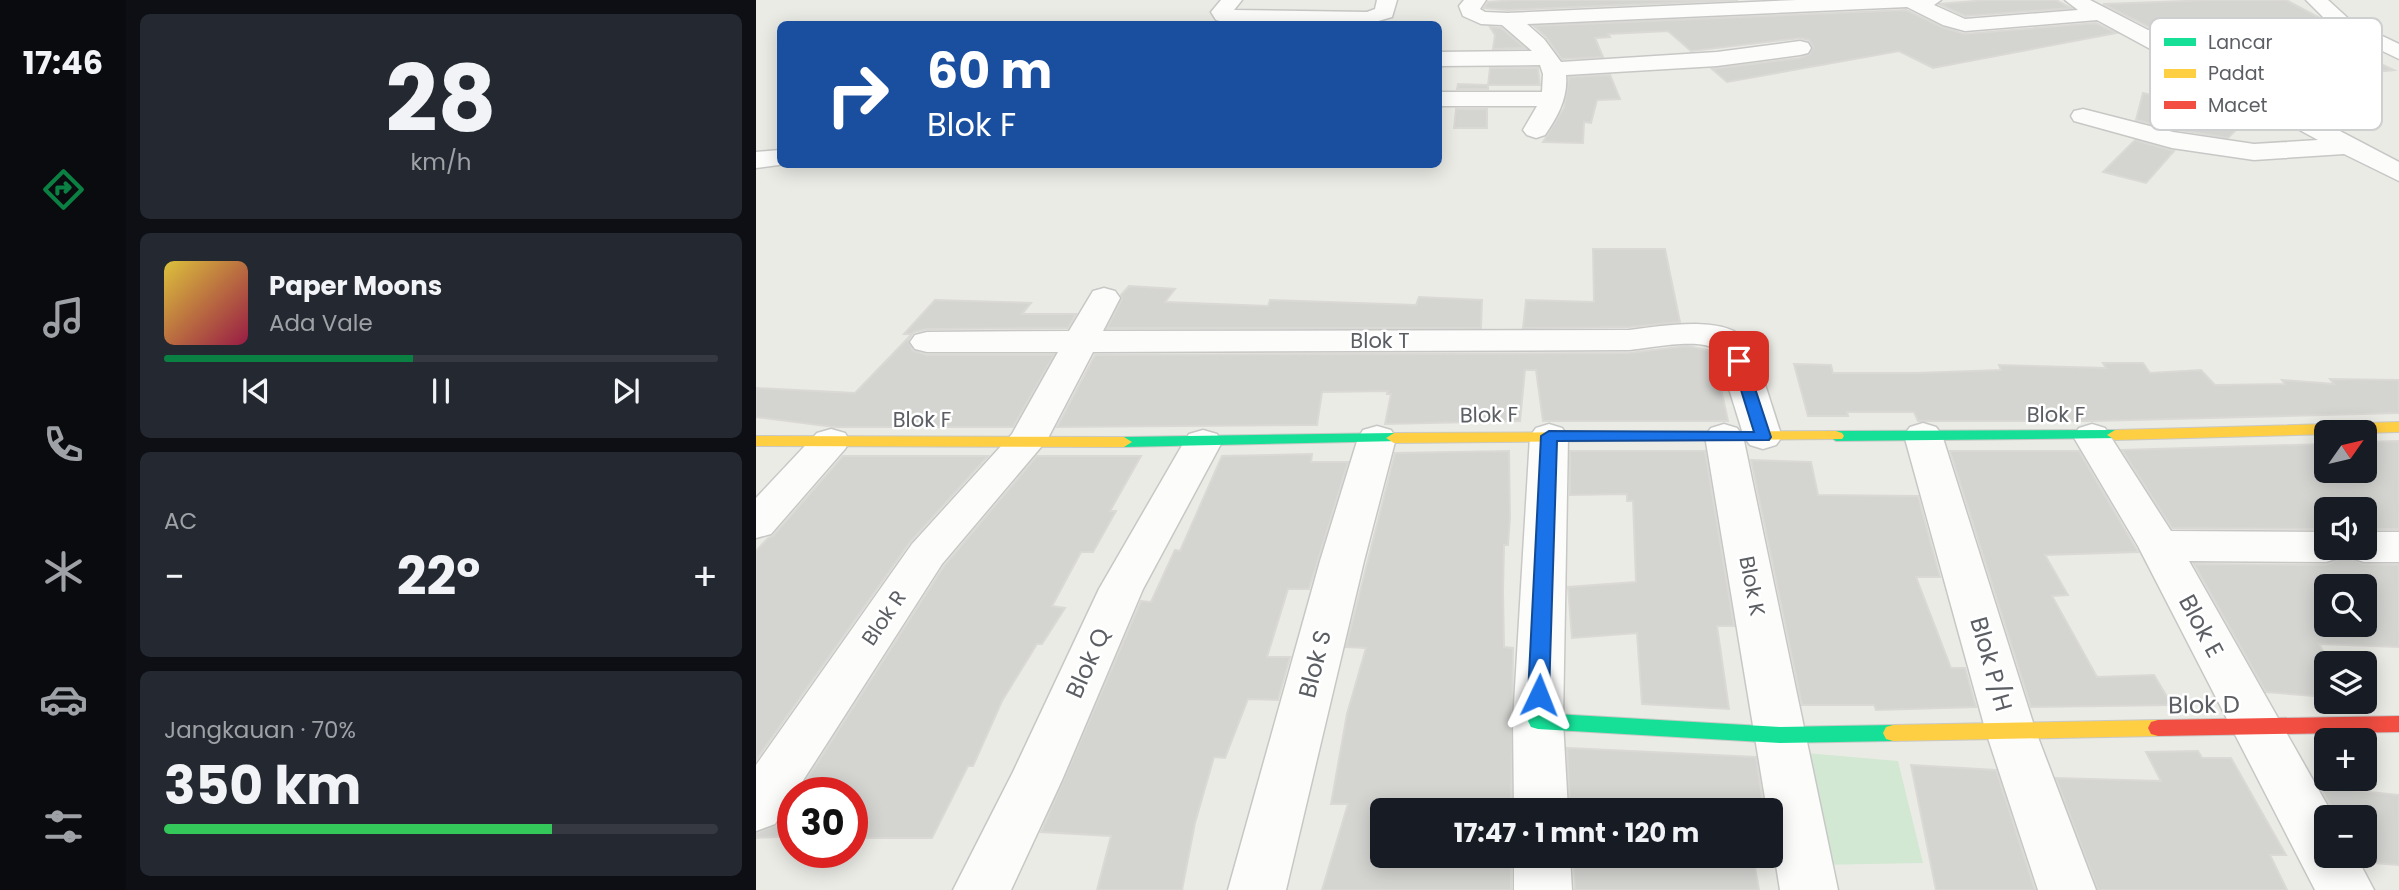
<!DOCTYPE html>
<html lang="id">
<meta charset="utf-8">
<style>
body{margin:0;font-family:Poppins,sans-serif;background:#242831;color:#f1f3f6;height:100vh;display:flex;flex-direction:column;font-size:26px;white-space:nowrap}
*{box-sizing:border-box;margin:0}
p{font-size:23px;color:#9ea1a6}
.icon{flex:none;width:38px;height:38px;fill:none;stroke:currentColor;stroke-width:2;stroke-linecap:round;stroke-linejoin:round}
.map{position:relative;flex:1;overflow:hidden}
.drawer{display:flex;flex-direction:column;gap:14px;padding:14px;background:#0d0f14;width:630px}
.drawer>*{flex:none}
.banner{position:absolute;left:21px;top:21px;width:665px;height:147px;border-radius:10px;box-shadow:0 4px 18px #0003;background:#1a4fa0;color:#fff;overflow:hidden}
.needle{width:46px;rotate:56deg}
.controls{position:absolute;left:1558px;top:420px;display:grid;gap:14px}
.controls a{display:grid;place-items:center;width:63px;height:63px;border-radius:10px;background:#171b24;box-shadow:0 4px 18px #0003;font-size:35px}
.speed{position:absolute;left:21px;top:777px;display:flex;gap:14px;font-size:35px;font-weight:700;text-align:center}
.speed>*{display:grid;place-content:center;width:91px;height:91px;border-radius:50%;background:#171b24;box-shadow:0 4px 18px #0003;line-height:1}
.speed .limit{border:10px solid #d22;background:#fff;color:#111}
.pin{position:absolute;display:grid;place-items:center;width:60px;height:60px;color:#fff;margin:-30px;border-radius:14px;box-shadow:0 4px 10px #0006}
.me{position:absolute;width:77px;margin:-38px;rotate:2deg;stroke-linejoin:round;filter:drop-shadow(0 0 5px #0008)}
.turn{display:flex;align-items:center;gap:24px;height:147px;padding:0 35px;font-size:32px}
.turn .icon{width:91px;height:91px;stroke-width:2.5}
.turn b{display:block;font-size:49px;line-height:60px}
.big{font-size:52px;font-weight:700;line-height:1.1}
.drawer .card{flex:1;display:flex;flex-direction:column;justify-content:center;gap:10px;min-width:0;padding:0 24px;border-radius:10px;background:#242831}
.drawer .dial{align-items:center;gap:0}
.dial b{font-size:91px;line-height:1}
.song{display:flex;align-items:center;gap:21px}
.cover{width:84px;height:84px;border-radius:10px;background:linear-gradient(135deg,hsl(50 70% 55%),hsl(340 70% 35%))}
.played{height:7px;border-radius:4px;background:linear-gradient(90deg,#0b8043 45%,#363941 45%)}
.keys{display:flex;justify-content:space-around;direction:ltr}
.heat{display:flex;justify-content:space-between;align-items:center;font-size:38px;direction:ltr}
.charge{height:10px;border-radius:5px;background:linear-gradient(90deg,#34c759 70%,#363941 0)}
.trip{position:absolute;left:614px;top:798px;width:413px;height:70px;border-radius:10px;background:#171b24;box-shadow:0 4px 18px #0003;font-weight:700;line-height:70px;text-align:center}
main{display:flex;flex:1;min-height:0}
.tabs{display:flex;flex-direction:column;width:126px;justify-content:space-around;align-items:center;background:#090b0e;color:#9ea1a6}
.tabs .icon{width:49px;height:49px}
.tabs .active{color:#0b8043}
.tabs b{font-size:32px;color:#f1f3f6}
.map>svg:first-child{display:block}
.green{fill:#d3e8d3}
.building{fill:#d4d4d1;stroke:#dad9d5;stroke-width:2;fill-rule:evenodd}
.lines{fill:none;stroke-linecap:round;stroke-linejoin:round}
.street-casing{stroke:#c7c8c6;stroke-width:3}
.fast-casing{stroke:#c8c8c7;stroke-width:2}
.slow-casing{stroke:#c8c8c7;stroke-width:2}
.jam-casing{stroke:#c8c8c7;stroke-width:2}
.street{fill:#fcfcfb;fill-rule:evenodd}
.fast{fill:#16e098;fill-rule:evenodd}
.slow{fill:#ffcf43;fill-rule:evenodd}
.jam{fill:#f24e42;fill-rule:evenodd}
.route{fill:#1a73e8;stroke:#114b97;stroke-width:2}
.labels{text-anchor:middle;stroke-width:5;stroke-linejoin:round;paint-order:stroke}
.street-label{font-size:21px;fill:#5b5e63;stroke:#fff}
.near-street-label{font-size:24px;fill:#5b5e63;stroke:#fff}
.key{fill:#fff;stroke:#cecfd0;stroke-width:2}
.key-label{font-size:19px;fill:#5b5e63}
</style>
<main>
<nav class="tabs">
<b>17:46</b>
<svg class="icon active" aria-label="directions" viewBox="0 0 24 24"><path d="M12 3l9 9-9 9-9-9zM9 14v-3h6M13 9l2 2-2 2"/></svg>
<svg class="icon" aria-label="music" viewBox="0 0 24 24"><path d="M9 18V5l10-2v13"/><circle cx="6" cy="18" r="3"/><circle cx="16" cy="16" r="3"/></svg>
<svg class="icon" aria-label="phone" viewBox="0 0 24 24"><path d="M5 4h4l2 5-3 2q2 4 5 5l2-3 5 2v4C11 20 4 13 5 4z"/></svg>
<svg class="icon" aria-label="climate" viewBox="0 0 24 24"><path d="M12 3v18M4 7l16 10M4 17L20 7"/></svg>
<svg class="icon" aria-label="car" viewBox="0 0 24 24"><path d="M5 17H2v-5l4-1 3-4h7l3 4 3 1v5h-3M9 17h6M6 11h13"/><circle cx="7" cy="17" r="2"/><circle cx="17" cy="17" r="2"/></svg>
<svg class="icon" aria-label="filters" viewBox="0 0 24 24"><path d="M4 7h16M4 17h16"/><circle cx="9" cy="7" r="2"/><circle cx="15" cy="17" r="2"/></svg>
</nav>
<section class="drawer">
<div class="card dial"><b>28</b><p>km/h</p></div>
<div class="card">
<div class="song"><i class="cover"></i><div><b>Paper Moons</b><p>Ada Vale</p></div></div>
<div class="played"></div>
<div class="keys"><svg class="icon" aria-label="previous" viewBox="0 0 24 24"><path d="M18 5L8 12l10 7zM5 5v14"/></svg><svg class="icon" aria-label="pause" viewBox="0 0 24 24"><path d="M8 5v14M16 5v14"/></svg><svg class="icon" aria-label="next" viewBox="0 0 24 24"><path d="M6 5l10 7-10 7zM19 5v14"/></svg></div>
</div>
<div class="card"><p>AC</p>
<div class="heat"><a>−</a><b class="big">22°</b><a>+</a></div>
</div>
<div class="card"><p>Jangkauan · 70%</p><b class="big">350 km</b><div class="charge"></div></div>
</section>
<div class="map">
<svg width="1643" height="890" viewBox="0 0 1643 890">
<rect width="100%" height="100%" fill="#ebebe6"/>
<path class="green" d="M 1039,752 L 1142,761 L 1167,863 L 1062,865 Z"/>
<g class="building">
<path d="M 759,0 L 982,0 L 751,10 L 728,8 L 732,2 Z"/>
<path d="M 1231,0 L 1300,0 L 1315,8 L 1209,16 L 1183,4 Z"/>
<path d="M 1457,0 L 1530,0 L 1564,18 L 1393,27 L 1347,4 Z"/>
<path d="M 1150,10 L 1186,27 L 1208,34 L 1340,23 L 1360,33 L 1177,68 L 1143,51 L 971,82 L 956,69 L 1044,58 L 1054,54 L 1057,47 L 1053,40 L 1044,38 L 935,51 L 912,31 L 852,34 L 854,37 L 839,38 L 847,57 L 806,59 L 790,37 L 778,26 Z"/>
<path d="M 734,27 L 745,28 L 769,48 L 737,49 L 739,35 Z"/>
<path d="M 1584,34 L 1620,51 L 1599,52 L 1638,70 L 1500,84 L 1424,44 Z"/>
<path d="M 734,68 L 782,68 L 784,85 L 732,85 L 732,89 L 701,89 L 702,84 L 732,85 Z"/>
<path d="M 854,75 L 864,99 L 841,100 L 835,123 L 828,122 L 827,143 L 787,142 L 808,108 L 813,77 Z"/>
<path d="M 1387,93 L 1455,109 L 1492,118 L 1472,138 L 1418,129 L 1380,120 Z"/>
<path d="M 700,109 L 731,109 L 731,128 L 698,128 Z"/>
<path d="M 1379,140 L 1418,151 L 1390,183 L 1347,172 Z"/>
<path d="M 837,249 L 909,249 L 924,322 L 873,327 L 767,328 L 770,300 L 838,302 Z"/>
<path d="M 373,286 L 419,289 L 409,302 L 512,306 L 514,300 L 660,305 L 663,297 L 726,300 L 725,328 L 351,328 L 366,299 L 365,295 Z"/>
<path d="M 179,300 L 275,303 L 266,314 L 320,314 L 312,328 L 171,329 L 158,332 L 152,340 L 157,351 L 171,355 L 298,355 L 257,427 L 78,427 L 0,417 L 0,388 L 99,393 L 156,334 L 148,334 Z"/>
<path d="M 931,346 L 957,351 L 972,421 L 787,421 L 780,370 L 769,370 L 764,421 L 629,424 L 635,394 L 631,394 L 632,391 L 566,392 L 561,425 L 301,427 L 339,355 L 873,353 Z"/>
<path d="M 1347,363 L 1387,363 L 1394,373 L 1445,370 L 1459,385 L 1529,384 L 1526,380 L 1578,384 L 1574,379 L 1643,380 L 1643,413 L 1336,421 L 1162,421 L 1158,412 L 1091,412 L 1092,416 L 1052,416 L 1038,364 L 1075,365 L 1077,373 L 1160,373 L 1245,370 L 1243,365 L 1350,368 Z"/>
<path d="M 1643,441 L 1643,529 L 1608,529 L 1608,509 L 1570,509 L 1570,529 L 1416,528 L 1366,450 L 1570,444 L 1570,471 L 1608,471 L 1608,442 Z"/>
<path d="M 753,451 L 754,517 L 752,545 L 748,545 L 747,591 L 748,647 L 757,648 L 755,810 L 626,810 L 626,856 L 755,856 L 755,890 L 566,890 L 592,804 L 575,804 L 591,714 L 610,648 L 590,647 L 639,453 Z"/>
<path d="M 814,451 L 949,451 L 978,626 L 961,626 L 973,709 L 886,704 L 881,633 L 816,638 L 812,587 L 880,582 L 877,501 L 871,501 L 871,494 L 814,495 Z"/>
<path d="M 1194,451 L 1323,451 L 1382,552 L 1289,555 L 1312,595 L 1296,596 L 1341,677 L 1398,675 L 1416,705 L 1275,707 Z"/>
<path d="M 556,454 L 555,462 L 592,462 L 553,589 L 532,589 L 511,657 L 534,657 L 522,700 L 492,699 L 469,758 L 458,757 L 439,823 L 426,890 L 341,890 L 355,836 L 285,832 L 385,601 L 395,602 L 419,550 L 424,551 L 466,456 Z"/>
<path d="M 87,456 L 232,456 L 154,542 L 0,760 L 0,551 L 12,538 L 17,536 Z"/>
<path d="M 281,456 L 385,456 L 354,511 L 360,511 L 337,552 L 325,552 L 296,606 L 309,608 L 286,644 L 281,644 L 246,701 L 217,766 L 212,766 L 176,838 L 96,838 L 96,793 L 42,793 L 188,566 Z"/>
<path d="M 995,460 L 1055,462 L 1062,495 L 1162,496 L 1184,577 L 1160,577 L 1195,668 L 1209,668 L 1220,707 L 1120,710 L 1118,705 L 1046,705 Z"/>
<path d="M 1589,556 L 1607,564 L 1643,565 L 1643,647 L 1563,644 L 1570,656 L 1570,697 L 1510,692 L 1438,564 L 1570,565 ZM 1570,586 L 1608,586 L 1608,625 L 1570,625 Z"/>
<path d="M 811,748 L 1000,757 L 1008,810 L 814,810 Z"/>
<path d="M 1442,751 L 1446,758 L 1475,758 L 1530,855 L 1514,855 L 1531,890 L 1342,890 L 1300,778 L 1405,781 L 1390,752 Z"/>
<path d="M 1155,765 L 1240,770 L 1279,890 L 1180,890 Z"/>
<path d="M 1564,787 L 1643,795 L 1643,865 L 1606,862 L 1603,856 L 1608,856 L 1608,817 L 1581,817 Z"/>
<path d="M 37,799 L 37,836 L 0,838 L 0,833 L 21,825 Z"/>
<path d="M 817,856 L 997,856 L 1003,890 L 819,890 Z"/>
</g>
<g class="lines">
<g class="street-casing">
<g id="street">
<path d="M 465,0 L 486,0 L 478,10 L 611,12 L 619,9 L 621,0 L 641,0 L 636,17 L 612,24 L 467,22 L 460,20 L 455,12 Z"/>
<path d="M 708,0 L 730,0 L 724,9 L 729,12 L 751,13 L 1041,0 L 1185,0 L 1178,5 L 1209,19 L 1322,10 L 1309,0 L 1334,0 L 1392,30 L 1570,20 L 1550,0 L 1572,0 L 1595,21 L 1643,44 L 1643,59 L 1585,31 L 1414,42 L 1643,162 L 1643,181 L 1588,154 L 1498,160 L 1416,148 L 1318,121 L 1315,116 L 1318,111 L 1327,109 L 1417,132 L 1498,144 L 1562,140 L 1341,20 L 1209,31 L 1187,25 L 1151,7 L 771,24 L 788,39 L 805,62 L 961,52 L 1044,41 L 1052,43 L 1055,48 L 1052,53 L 1044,55 L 961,66 L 810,75 C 812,98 802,116 789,135 L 780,138 L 771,135 L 767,130 L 781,106 L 682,106 L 682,92 L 786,92 L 787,74 L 784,65 L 682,66 L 682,52 L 776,51 L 746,25 L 725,24 L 707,16 L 703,6 Z"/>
<path d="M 24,150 L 24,164 L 30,164 L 0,168 L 0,152 Z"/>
<path d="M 348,288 L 359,291 L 364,298 L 347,331 L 873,330 C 903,327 967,314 990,340 C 1001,353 1019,417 1026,437 L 1020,445 L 1007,449 L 994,445 L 988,437 L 961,350 C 944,337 894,348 873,350 L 337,352 L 291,440 L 186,564 L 39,793 L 37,793 L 19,824 L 0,831 L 0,765 L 156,544 L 256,434 L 302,352 L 171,352 L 159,349 L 154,342 L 159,335 L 171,332 L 313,331 L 337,291 Z"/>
<path d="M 1167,423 L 1180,427 L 1186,435 L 1280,732 L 1340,890 L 1282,890 L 1230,732 L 1148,435 L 1154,427 Z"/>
<path d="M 793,424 L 806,428 L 812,436 L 807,721 L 812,810 L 758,810 L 757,721 L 774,436 L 780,428 Z"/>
<path d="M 968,424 L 981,428 L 987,436 L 1082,890 L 1024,890 L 1015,834 L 1015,810 L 1011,810 L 949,436 L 955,428 Z"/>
<path d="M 1336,424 L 1349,428 L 1415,531 L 1570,532 L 1570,548 L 1608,548 L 1608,532 L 1643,532 L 1643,562 L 1608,562 L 1593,557 L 1589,551 L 1585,557 L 1570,562 L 1433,561 L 1578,817 L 1570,817 L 1570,856 L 1600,856 L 1618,890 L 1559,890 L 1382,546 L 1317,436 L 1323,428 Z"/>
<path d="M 621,426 L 635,430 L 640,438 L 608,561 L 530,890 L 472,890 L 564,561 L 602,438 L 607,430 Z"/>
<path d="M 75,429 L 89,433 L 94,441 L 89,449 L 15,534 L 0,538 L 0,498 L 61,433 Z"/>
<path d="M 447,430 L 461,434 L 466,442 L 387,589 L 306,780 L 255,890 L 197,890 L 257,772 L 343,589 L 428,442 L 433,434 Z"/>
<path d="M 758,856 L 814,856 L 816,890 L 758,890 Z"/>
</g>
</g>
<g class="fast-casing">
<g id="fast">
<path d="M 1359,430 L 1367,435 L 1365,438 L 1080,441 L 1072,436 L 1080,431 Z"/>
<path d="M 638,433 L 646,438 L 644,441 L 368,447 L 360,442 L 368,437 Z"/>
<path d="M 782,713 L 1024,727 L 1137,725 L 1144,727 L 1147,733 L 1144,739 L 1137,741 L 1024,743 L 782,729 L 775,727 L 772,721 L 775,715 Z"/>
</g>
</g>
<g class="slow-casing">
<g id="slow">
<path d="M 1643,422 L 1643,432 L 1359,440 L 1351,435 L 1359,430 Z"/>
<path d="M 1080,431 L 1086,433 L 1088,436 L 1086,439 L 638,443 L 630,438 L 638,433 Z"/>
<path d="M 0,436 L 368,437 L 376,442 L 368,447 L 0,446 Z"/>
<path d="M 1402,720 L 1409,722 L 1412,728 L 1409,734 L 1402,736 L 1137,741 L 1130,739 L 1127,733 L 1130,727 L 1137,725 Z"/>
</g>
</g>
<g class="jam-casing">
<path id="jam" d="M 1643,716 L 1643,732 L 1402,736 L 1395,734 L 1392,728 L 1395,722 L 1402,720 Z"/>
</g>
<use href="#street" class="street"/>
<use href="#fast" class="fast"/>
<use href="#slow" class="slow"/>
<use href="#jam" class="jam"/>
</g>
<path class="route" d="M 983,357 L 990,361 L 1015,437 L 1013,440 L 801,441 L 793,695 L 790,701 L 783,703 L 775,701 L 772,695 L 785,436 L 793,431 L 998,432 L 976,361 Z"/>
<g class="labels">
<g class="street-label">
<text x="624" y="348">Blok T</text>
<text transform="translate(733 415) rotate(-1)" y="7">Blok F</text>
<text x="1300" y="422">Blok F</text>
<text x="166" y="427">Blok F</text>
<text transform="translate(996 586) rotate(79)" y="7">Blok K</text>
<text transform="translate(128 618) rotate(-56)" y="7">Blok R</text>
</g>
<g class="near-street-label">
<text transform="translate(1445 626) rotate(62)" y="8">Blok E</text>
<text transform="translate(332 663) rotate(-66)" y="8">Blok Q</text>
<text transform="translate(559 664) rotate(-76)" y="8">Blok S</text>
<text transform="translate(1235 664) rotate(74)" y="8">Blok P/H</text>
<text transform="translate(1448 705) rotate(-1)" y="8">Blok D</text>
</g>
</g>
<rect x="1394" y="18" width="232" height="112" rx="10" class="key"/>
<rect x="1408" y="38" width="32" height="8" fill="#16e098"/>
<rect x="1408" y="69" width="32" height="9" fill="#ffcf43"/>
<rect x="1408" y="101" width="32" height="8" fill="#f24e42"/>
<g class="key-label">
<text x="1452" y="49">Lancar</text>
<text x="1452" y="80">Padat</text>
<text x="1452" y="112">Macet</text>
</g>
</svg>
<div class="controls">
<a><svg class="needle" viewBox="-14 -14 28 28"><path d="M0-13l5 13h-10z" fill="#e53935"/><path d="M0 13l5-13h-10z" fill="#9ea1a6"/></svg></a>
<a><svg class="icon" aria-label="sound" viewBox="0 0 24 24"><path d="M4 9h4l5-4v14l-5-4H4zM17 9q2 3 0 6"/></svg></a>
<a><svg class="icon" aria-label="search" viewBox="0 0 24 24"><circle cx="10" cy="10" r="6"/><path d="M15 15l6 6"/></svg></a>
<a><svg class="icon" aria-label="layers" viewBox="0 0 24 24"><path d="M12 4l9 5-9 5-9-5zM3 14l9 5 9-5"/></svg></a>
<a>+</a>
<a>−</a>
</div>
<div class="speed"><div class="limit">30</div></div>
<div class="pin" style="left:983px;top:361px;background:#d93025"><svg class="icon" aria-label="arrive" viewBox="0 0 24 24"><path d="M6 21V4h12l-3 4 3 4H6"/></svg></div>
<svg class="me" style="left:783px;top:695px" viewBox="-20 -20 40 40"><path d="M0-17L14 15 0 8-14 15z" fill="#1a73e8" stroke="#fff" stroke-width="4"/></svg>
<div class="trip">17:47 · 1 mnt · 120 m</div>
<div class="banner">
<div class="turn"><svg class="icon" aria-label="right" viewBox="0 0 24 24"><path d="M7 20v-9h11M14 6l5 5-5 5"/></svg><div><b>60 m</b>Blok F</div></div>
</div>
</div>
</main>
